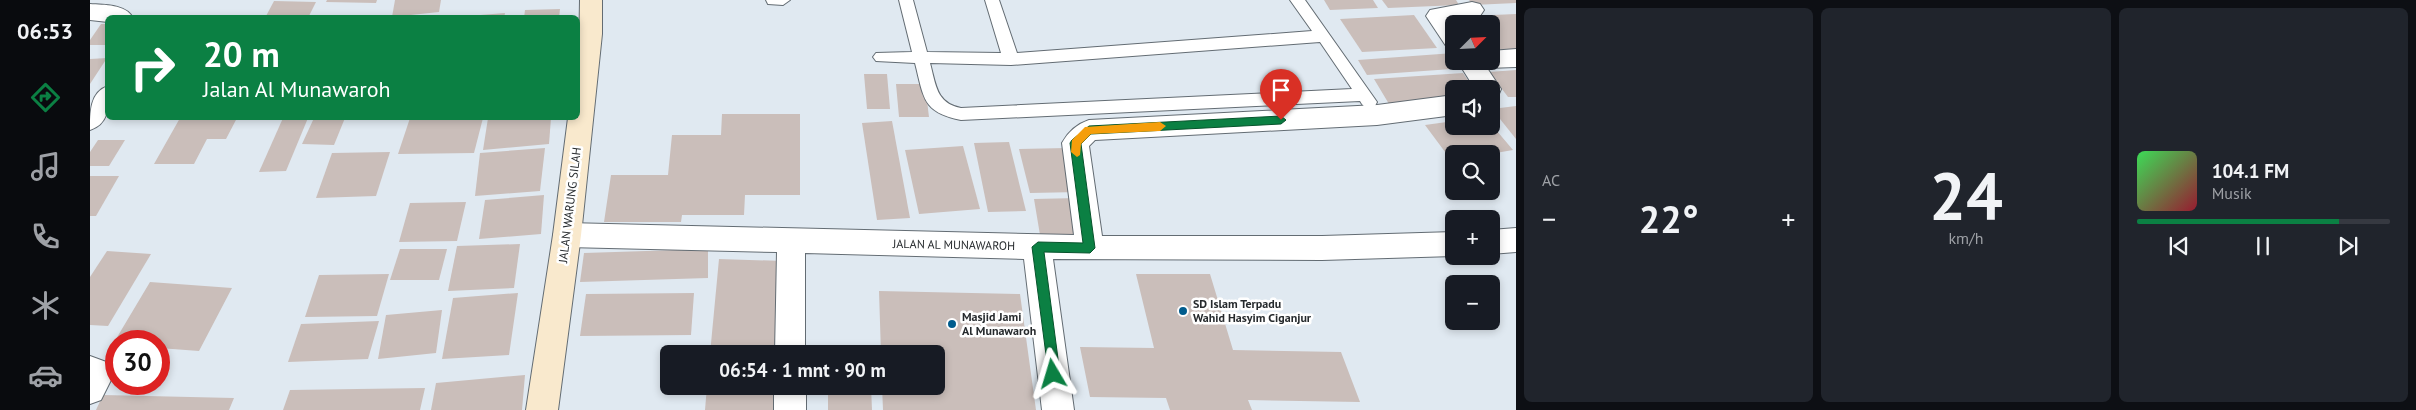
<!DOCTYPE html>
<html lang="id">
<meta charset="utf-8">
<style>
body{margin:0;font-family:"PT Sans",sans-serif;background:#20242c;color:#f1f3f6;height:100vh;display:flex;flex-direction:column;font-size:19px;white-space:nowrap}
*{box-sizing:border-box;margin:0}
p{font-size:16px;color:#9ea1a6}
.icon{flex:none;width:28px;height:28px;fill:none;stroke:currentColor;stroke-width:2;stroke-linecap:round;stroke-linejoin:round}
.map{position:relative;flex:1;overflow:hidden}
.sheet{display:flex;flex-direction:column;gap:8px;padding:8px;background:#0d0f14;width:900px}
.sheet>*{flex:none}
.top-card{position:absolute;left:15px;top:15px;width:475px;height:105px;border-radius:8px;box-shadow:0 2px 8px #0003;background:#0b8043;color:#fff;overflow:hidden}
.needle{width:32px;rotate:66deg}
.tools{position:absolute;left:1355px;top:15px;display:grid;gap:10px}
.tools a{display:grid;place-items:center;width:55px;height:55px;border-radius:8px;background:#171b24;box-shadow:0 2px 8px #0003;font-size:25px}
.speed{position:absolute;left:15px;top:330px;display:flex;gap:10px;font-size:25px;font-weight:700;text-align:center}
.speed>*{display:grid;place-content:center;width:65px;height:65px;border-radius:50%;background:#171b24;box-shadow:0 2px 8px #0003;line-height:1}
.speed .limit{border:8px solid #d22;background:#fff;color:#111}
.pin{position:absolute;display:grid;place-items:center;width:42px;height:42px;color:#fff;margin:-51px -21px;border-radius:50% 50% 50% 0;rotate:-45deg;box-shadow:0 0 5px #0007}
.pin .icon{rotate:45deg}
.me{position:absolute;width:55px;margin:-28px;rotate:353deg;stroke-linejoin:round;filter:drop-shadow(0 0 4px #0008)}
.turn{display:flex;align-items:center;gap:18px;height:105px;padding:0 15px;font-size:22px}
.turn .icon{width:65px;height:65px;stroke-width:2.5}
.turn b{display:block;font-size:35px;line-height:42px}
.big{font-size:38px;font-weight:700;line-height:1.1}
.sheet .tile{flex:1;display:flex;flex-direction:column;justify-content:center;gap:8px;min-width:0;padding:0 18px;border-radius:8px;background:#20242c}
.sheet .dial{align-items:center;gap:0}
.dial b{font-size:65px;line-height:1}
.song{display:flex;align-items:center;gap:15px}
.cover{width:60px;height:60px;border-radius:8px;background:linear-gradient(135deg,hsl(130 70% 55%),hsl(350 70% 35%))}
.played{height:5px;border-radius:2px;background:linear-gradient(90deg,#0b8043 80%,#363941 80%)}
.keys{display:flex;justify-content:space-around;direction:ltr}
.heat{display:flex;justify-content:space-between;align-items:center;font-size:28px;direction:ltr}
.sheet .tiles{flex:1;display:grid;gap:8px;grid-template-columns:repeat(3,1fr)}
.trip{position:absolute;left:570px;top:345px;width:285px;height:50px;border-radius:8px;background:#171b24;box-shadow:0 2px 8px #0003;font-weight:700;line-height:50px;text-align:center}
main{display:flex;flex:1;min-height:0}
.tab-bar{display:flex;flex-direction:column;width:90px;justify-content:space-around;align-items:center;background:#090b0e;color:#9ea1a6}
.tab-bar .icon{width:35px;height:35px}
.tab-bar .selected{color:#0b8043}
.tab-bar b{font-size:22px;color:#f1f3f6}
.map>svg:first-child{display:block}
.building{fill:#cabeba}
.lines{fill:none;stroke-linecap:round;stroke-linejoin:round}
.lane-casing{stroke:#636c73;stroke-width:2}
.street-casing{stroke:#636c73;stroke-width:2}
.secondary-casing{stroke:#636c73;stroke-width:2}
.lane{fill:#fff;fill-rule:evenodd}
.street{fill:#fff;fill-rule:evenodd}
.secondary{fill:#f9e9cd;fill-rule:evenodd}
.route{fill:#0b8043;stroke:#07532c}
.slow{fill:#f59e0b}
.poi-dot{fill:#005c8d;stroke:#fff;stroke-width:2}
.labels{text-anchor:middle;stroke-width:5;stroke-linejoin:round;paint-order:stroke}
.street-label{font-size:12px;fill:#262a2d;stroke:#fff}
.poi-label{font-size:12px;font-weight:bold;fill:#262a2d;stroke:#fff;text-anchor:start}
</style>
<main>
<nav class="tab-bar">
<b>06:53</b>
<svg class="icon selected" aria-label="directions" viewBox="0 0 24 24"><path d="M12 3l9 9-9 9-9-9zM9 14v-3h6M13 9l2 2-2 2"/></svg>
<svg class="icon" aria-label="music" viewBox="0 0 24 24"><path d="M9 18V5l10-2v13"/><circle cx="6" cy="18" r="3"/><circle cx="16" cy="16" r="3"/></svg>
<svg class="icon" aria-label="phone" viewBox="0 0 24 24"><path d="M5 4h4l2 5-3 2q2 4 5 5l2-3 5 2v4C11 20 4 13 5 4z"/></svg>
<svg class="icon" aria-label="climate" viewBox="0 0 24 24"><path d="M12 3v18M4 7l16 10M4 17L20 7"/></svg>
<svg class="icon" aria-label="car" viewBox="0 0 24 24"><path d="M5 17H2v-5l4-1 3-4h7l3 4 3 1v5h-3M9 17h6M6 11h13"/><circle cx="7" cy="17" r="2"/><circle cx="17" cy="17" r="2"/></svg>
</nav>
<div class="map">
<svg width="1426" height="410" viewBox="0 0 1426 410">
<rect width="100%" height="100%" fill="#e0e9f1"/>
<g class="building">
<path d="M 237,0 L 287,0 L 286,3 L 236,2 Z"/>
<path d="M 305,0 L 351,0 L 349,12 L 302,17 Z"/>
<path d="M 1234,0 L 1283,0 L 1288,8 L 1240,10 Z"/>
<path d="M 1292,0 L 1366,0 L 1369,5 L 1298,8 Z"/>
<path d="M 1379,0 L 1426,0 L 1426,3 L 1383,5 Z"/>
<path d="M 184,1 L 226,2 L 218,18 L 175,18 Z"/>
<path d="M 470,9 L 469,18 L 434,18 L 435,10 Z"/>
<path d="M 415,13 L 414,18 L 378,18 L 378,16 Z"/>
<path d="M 1426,14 L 1426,49 L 1401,50 L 1401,24 L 1363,24 L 1358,17 Z"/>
<path d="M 1324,15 L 1347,48 L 1272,52 L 1250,19 Z"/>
<path d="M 11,24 L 18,24 L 18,45 L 0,45 L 0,40 Z"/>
<path d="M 1364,53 L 1364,61 L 1372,61 L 1376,68 L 1277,75 L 1268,60 Z"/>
<path d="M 17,58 L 0,84 L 0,59 Z"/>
<path d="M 1426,70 L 1426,97 L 1418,97 L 1399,72 Z"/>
<path d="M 1373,73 L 1384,89 L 1364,89 L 1364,100 L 1299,104 L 1284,79 Z"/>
<path d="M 774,74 L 797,74 L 800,109 L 777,109 Z"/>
<path d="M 806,84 L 835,84 L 839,117 L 809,117 Z"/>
<path d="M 1426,106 L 1426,139 L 1402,109 Z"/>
<path d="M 632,114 L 710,114 L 710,195 L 655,195 L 654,215 L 592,215 L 591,222 L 514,222 L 521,175 L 578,175 L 582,135 L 631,135 Z"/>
<path d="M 90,118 L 147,118 L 136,139 L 117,139 L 104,164 L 64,164 Z"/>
<path d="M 155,118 L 192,118 L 191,120 L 154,120 Z"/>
<path d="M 193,118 L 218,118 L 196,171 L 169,172 Z"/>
<path d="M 224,118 L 255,118 L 244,145 L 212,144 Z"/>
<path d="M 320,118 L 393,118 L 384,153 L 308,154 Z"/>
<path d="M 398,118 L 461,118 L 459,144 L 393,150 Z"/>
<path d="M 802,121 L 820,218 L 787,220 L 772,123 Z"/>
<path d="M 1364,121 L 1364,126 L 1401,126 L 1401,124 L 1423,150 L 1400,154 L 1364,154 L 1364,159 L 1361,160 L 1335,125 Z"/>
<path d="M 8,140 L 35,140 L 19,166 L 0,166 L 0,152 Z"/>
<path d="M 919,142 L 936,211 L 898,212 L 884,143 Z"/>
<path d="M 873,146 L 890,209 L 829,214 L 815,150 Z"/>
<path d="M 455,148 L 450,191 L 385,196 L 390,153 Z"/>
<path d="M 976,148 L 989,192 L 940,193 L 929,149 Z"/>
<path d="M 300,152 L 286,196 L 226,198 L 242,153 Z"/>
<path d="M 0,176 L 29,176 L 6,216 L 0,216 Z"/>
<path d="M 454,195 L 451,234 L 389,239 L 395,200 Z"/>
<path d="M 988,198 L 997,235 L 950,235 L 944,199 Z"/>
<path d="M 376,202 L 367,241 L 309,242 L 320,203 Z"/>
<path d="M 430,244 L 424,288 L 358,291 L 367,246 Z"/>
<path d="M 310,249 L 357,249 L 349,280 L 300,280 Z"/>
<path d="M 618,249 L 618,278 L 490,282 L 494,253 Z"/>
<path d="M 17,251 L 61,254 L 18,326 L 0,325 L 0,277 Z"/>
<path d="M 629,259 L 694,261 L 690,354 L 620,354 Z"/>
<path d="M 299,274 L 287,316 L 215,317 L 229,275 Z"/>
<path d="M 1046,274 L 1120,274 L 1143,350 L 1251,352 L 1270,402 L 1158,400 L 1162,410 L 1080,410 L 1076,398 L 1000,397 L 990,347 L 1064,348 Z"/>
<path d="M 60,282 L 142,288 L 109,351 L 69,348 L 69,341 L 26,341 L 26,345 L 23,344 Z"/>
<path d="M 789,291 L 930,294 L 946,410 L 793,410 L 792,386 L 846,386 L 846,354 L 791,354 Z"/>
<path d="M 428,293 L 419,355 L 352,359 L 363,298 Z"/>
<path d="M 604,293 L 601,335 L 490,336 L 496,294 Z"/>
<path d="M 352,310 L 346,353 L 288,359 L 296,315 Z"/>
<path d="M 289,321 L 278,359 L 198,362 L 211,324 Z"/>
<path d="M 435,375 L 432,410 L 341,410 L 346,383 Z"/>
<path d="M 617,386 L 689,386 L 688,410 L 615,410 Z"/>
<path d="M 738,386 L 781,386 L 782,410 L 738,410 Z"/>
<path d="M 335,388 L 330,410 L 193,410 L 200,390 Z"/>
<path d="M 13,395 L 144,398 L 139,410 L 6,410 Z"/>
</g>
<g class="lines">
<g class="lane-casing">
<g id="lane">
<path d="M 676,0 L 700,0 L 693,5 L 678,4 Z"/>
<path d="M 809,0 L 823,0 L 837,52 L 911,53 L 895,0 L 909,0 L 927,53 L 1222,31 L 1200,0 L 1215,0 L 1287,102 L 1285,106 C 1277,109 1274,108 1270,101 L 871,120 C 832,112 834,98 825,63 L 786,61 L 783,57 L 786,53 L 822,52 ZM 1230,42 L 1262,89 L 871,108 C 846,103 846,85 840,63 L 921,65 Z"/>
</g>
</g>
<g class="street-casing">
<g id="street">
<path d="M 1382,2 L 1390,4 L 1394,10 L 1390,16 L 1364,21 L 1364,49 L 1356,46 L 1336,16 L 1340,10 Z"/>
<path d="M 0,4 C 14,5 36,4 43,18 L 18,18 L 18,22 L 0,20 Z"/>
<path d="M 1426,49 L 1426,67 L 1397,68 L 1411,89 L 1408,96 L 1401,98 L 1401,89 L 1385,89 L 1368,62 L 1401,61 L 1401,51 Z"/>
<path d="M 18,86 C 18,104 21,123 0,130 C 0,112 0,92 18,86 Z"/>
<path d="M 1364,95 L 1364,115 L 1287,125 L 1005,140 L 999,146 L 1012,236 L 1232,236 L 1364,232 L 1364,256 L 1232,260 L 963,259 L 984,410 L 952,410 L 934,259 L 715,253 L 715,354 L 685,354 L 687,252 L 477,247 L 467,244 L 463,235 L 467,226 L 477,223 L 984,235 L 972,143 C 978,132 987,124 999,120 L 1287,105 Z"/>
<path d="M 1426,228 L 1426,252 L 1401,254 L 1401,230 Z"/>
<path d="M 0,356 L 19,363 L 24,374 L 11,400 L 0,404 Z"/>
<rect x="684" y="386" width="32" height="24"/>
</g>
</g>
<g class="secondary-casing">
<path id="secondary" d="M 490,0 L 512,0 L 512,34 L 491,235 L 468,410 L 436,410 L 463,235 L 478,118 L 488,118 Z"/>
</g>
<use href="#lane" class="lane"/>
<use href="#street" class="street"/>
<use href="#secondary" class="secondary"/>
</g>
<path class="route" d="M 1191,116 L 1196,120 L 1191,124 L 1001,134 L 991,144 L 1005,248 L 1000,253 L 954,252 L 970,374 L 968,378 L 963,380 L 959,378 L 942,247 L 948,242 L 993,243 L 980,143 L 982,140 L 999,126 Z"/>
<path class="slow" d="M 1070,122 L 1076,126 L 1070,131 L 1001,134 L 991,144 L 990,155 L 987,157 L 981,152 L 982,140 L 995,127 Z"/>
<g class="poi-dot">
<circle cx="1093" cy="311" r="5"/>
<circle cx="862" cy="324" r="5"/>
</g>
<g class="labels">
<g class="street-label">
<text transform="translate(480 205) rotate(-83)" y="4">JALAN WARUNG SILAH</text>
<text transform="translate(864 245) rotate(1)" y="4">JALAN AL MUNAWAROH</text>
</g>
<g class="poi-label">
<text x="1103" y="308">SD Islam Terpadu<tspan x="1103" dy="14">Wahid Hasyim Ciganjur</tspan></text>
<text x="872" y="321">Masjid Jami<tspan x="872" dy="14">Al Munawaroh</tspan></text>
</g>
</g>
</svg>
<div class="tools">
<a><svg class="needle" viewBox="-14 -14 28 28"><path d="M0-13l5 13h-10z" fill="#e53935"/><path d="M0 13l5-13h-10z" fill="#9ea1a6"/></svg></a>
<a><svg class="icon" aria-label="sound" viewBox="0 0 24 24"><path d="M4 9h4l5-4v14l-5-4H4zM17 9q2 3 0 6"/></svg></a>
<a><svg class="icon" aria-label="search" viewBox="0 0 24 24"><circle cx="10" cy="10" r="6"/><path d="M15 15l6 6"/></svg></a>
<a>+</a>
<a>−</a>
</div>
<div class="speed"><div class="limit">30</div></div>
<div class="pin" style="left:1191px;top:120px;background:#d93025"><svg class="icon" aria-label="arrive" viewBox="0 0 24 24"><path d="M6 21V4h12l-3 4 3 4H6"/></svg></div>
<svg class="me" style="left:963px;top:374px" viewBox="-20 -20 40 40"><path d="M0-17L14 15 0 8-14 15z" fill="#0b8043" stroke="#fff" stroke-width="4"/></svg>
<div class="trip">06:54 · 1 mnt · 90 m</div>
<div class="top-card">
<div class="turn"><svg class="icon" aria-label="right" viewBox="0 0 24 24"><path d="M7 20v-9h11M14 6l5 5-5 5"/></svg><div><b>20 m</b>Jalan Al Munawaroh</div></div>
</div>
</div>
<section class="sheet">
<div class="tiles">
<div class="tile"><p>AC</p>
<div class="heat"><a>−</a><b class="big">22°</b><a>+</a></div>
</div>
<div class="tile dial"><b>24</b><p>km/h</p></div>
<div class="tile">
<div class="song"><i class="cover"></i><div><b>104.1 FM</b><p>Musik</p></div></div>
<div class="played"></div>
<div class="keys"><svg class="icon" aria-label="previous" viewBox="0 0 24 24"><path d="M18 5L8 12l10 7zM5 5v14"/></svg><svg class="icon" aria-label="pause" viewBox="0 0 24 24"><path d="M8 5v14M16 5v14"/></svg><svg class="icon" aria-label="next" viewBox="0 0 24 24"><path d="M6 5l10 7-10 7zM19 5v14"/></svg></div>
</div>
</div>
</section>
</main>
